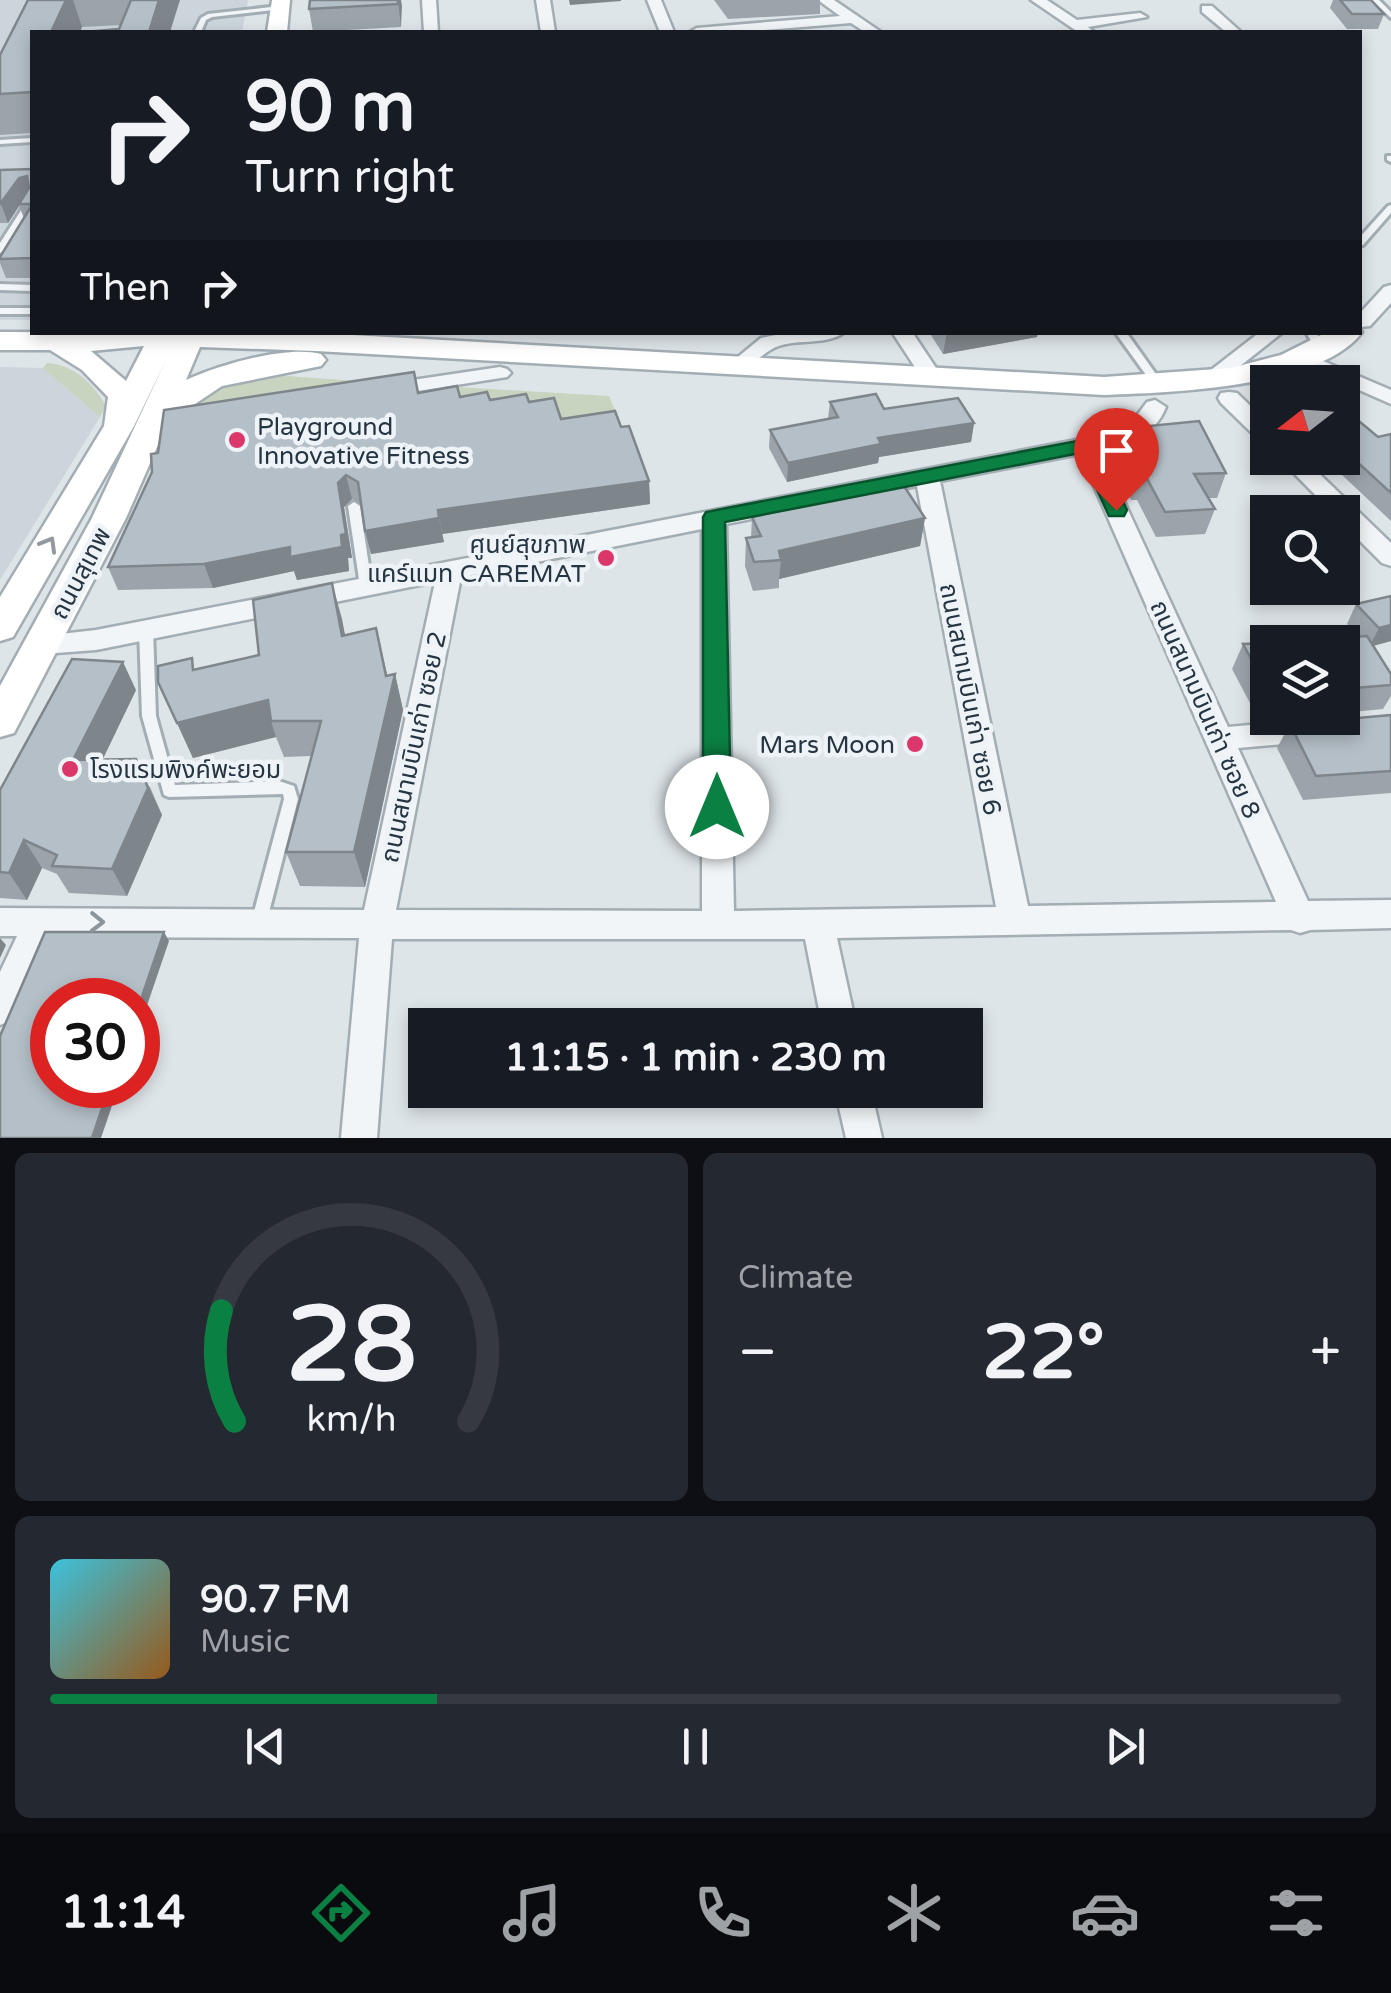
<!DOCTYPE html>
<meta charset="utf-8">
<style>
body{margin:0;font-family:"Varela Round","Noto Sans Thai",sans-serif;background:#242831;color:#f1f3f6;height:100vh;display:flex;flex-direction:column;font-size:38px;white-space:nowrap}
*{box-sizing:border-box;margin:0}
p{font-size:32px;color:#9ea1a6}
.icon{flex:none;width:55px;height:55px;fill:none;stroke:currentColor;stroke-width:2;stroke-linecap:round;stroke-linejoin:round}
.map{position:relative;height:1138px;overflow:hidden}
.drawer{display:flex;flex-direction:column;gap:15px;padding:15px;background:#0d0f14;flex:1}
.drawer>*{flex:none}
.hud{position:absolute;left:30px;top:30px;width:1332px;height:305px;border-radius:0px;box-shadow:0 5px 15px #0003;background:#171b24;color:#f1f3f6;overflow:hidden}
.needle{width:65px;rotate:253deg}
.buttons{position:absolute;left:1250px;top:365px;display:grid;gap:20px}
.buttons a{display:grid;place-items:center;width:110px;height:110px;border-radius:0px;background:#171b24;box-shadow:0 5px 15px #0003;font-size:50px}
.speed{position:absolute;left:30px;top:978px;display:flex;gap:20px;font-size:50px;font-weight:700;text-align:center}
.speed>*{display:grid;place-content:center;width:130px;height:130px;border-radius:50%;background:#171b24;box-shadow:0 5px 15px #0003;line-height:1}
.speed .limit{border:15px solid #d22;background:#fff;color:#111}
.pin{position:absolute;display:grid;place-items:center;width:85px;height:85px;color:#fff;margin:-102px -42px;border-radius:50% 50% 50% 0;rotate:-45deg;box-shadow:0 0 10px #0007}
.pin .icon{rotate:45deg}
.me{position:absolute;width:110px;margin:-55px;rotate:0deg;stroke-linejoin:round;filter:drop-shadow(0 0 8px #0008)}
.turn{display:flex;align-items:center;gap:35px;height:210px;padding:0 50px;font-size:45px}
.turn .icon{width:130px;height:130px;stroke-width:2.5}
.turn b{display:block;font-size:70px;line-height:85px}
.then{display:flex;align-items:center;height:95px;padding:0 50px;background:#0003;gap:20px;font-size:38px}
.big{font-size:75px;font-weight:700;line-height:1.1}
.drawer .card{flex:1;display:flex;flex-direction:column;justify-content:center;gap:15px;min-width:0;padding:0 35px;border-radius:15px;background:#242831}
.drawer .dial{align-items:center;gap:0}
.dial svg{height:260px;overflow:visible;fill:none;stroke:#363941;stroke-width:7;stroke-linecap:round;text-anchor:middle}
.dial text{fill:#f1f3f6;stroke:none}
.song{display:flex;align-items:center;gap:30px}
.cover{width:120px;height:120px;border-radius:15px;background:linear-gradient(135deg,hsl(190 70% 55%),hsl(30 70% 35%))}
.played{height:10px;border-radius:5px;background:linear-gradient(90deg,#0b8043 30%,#363941 30%)}
.keys{display:flex;justify-content:space-around;direction:ltr}
.heat{display:flex;justify-content:space-between;align-items:center;font-size:55px;direction:ltr}
.drawer .tiles{flex:1;display:grid;gap:15px;grid-template-columns:1fr 1fr}
.card:last-child{grid-column:span 2}
.trip{position:absolute;left:408px;top:1008px;width:575px;height:100px;border-radius:0px;background:#171b24;box-shadow:0 5px 15px #0003;font-weight:700;line-height:100px;text-align:center}
.tabs{display:flex;height:160px;justify-content:space-around;align-items:center;background:#090b0e;color:#9ea1a6}
.tabs .icon{width:70px;height:70px}
.tabs .current{color:#0b8043}
.tabs b{font-size:45px;color:#f1f3f6}
.map>svg:first-child{display:block}
.built{fill:#ccd4dc}
.green{fill:#c8d4bf}
.lines{fill:none;stroke-linecap:round;stroke-linejoin:round}
.lane-casing{stroke:#a3adb4;stroke-width:6}
.street-casing{stroke:#a3adb4;stroke-width:5}
.secondary-casing{stroke:#a3adb4;stroke-width:5}
.lane{fill:#f2f5f7;fill-rule:evenodd}
.street{fill:#f2f5f7;fill-rule:evenodd}
.secondary{fill:#fff;fill-rule:evenodd}
.wall{fill:#9ca4ab}
.shaded-wall{fill:#7f868b}
.building{fill:#b5bfc7;stroke:#7f868b;stroke-width:2.5}
.oneway{stroke:#929aa0}
.oneway2{stroke:#8c959c}
.route{fill:#0b8043;stroke:#07532c;stroke-width:2.5}
.poi-dot{fill:#db376b;stroke:#eef3f7;stroke-width:4}
.labels{text-anchor:middle;stroke-width:9;stroke-linejoin:round;paint-order:stroke}
.poi-label{font-size:25px;fill:#263542;stroke:#eef3f7;text-anchor:start}
.street-label{font-size:25px;fill:#263542;stroke:#eef3f7}
</style>
<div class="map">
<svg width="1391" height="1138" viewBox="0 0 1391 1138">
<rect width="100%" height="100%" fill="#dee5e9"/>
<g class="built">
<path d="M 0,0 L 248,0 L 242,32 L 32,32 L 32,320 L 0,320 Z"/>
<path d="M 0,367 L 43,368 L 100,417 L 0,580 Z"/>
</g>
<g class="green">
<path d="M 47,363 C 73,364 94,384 106,406 L 100,417 L 43,368 Z"/>
<path d="M 272,375 L 358,381 L 203,404 L 199,400 C 221,382 245,377 272,375 Z"/>
<path d="M 457,387 L 609,396 L 624,432 L 463,420 Z"/>
</g>
<g class="lines">
<g class="lane-casing">
<g id="lane">
<path d="M 1372,0 L 1379,0 L 1391,12 L 1391,18 Z"/>
<path d="M 280,6 L 282,7 L 282,9 L 212,17 L 206,20 L 201,32 L 194,32 L 201,18 L 208,14 Z"/>
<path d="M 32,138 L 32,142 L 0,144 L 0,140 Z"/>
<path d="M 1387,156 L 1391,156 L 1391,162 L 1387,160 Z"/>
<path d="M 32,197 L 32,206 L 3,252 L 0,253 L 0,243 L 29,198 Z"/>
<path d="M 1391,205 L 1391,213 L 1363,245 L 1360,246 L 1360,237 L 1388,206 Z"/>
<path d="M 0,284 L 32,285 L 32,291 L 0,290 Z"/>
<rect x="0" y="308" width="32" height="6"/>
<path d="M 1115,332 L 1126,332 L 1163,384 L 1162,386 L 1154,386 Z"/>
<path d="M 1306,332 L 1316,332 L 1326,350 L 1325,352 L 1317,352 Z"/>
<path d="M 354,502 L 360,506 L 372,586 L 366,590 L 360,586 L 348,506 Z"/>
<path d="M 146,624 L 151,626 L 153,629 L 156,716 L 175,785 L 279,781 L 294,786 L 298,799 L 265,928 L 259,930 L 253,928 L 251,923 L 284,799 L 283,794 L 169,797 L 164,795 L 142,716 L 139,629 L 141,626 Z"/>
</g>
</g>
<g class="street-casing">
<g id="street">
<path d="M 422,0 L 436,0 L 438,32 L 424,32 Z"/>
<path d="M 536,0 L 550,0 L 555,32 L 541,32 Z"/>
<path d="M 647,0 L 661,0 L 674,32 L 660,32 Z"/>
<path d="M 818,0 L 834,0 L 881,32 L 865,32 L 851,23 L 742,32 L 690,32 L 697,28 L 840,16 Z"/>
<path d="M 1031,0 L 1047,0 L 1077,20 L 1140,13 L 1147,17 L 1088,27 L 1094,32 L 1078,32 Z"/>
<path d="M 1202,6 L 1212,6 L 1241,32 L 1226,32 L 1202,12 Z"/>
<path d="M 1391,285 L 1391,303 L 1370,326 L 1360,327 L 1360,313 L 1384,287 Z"/>
<path d="M 791,332 L 845,332 C 825,347 793,337 772,349 C 759,356 751,368 737,372 L 727,366 L 761,338 Z"/>
<path d="M 892,332 L 912,332 L 942,377 L 938,381 L 924,381 Z"/>
<path d="M 1260,332 L 1283,332 L 1216,385 L 1202,385 L 1198,381 L 1202,377 Z"/>
<path d="M 1323,361 L 1391,390 L 1391,404 L 1316,371 L 1313,367 L 1316,363 Z"/>
<path d="M 500,367 L 507,369 L 511,373 L 507,377 L 386,396 L 375,390 L 386,384 Z"/>
<path d="M 1229,392 L 1237,393 L 1268,423 L 1268,443 L 1260,441 L 1221,403 L 1218,398 L 1221,393 Z"/>
<path d="M 1155,400 L 1166,407 C 1154,437 1129,443 1100,449 L 1228,727 L 1316,719 L 1326,722 L 1330,730 L 1326,738 L 1316,741 L 1238,748 L 1308,901 L 1391,900 L 1391,928 L 1310,930 L 1300,933 L 1291,930 L 837,938 L 856,1025 L 822,1025 L 805,939 L 392,939 L 377,1138 L 341,1138 L 359,938 L 49,937 L 12,1020 L 0,1025 L 0,972 L 17,936 L 0,936 L 0,908 L 364,910 L 435,582 L 96,650 L 43,654 L 34,651 L 30,644 L 34,637 L 96,630 L 1107,434 L 1129,426 L 1147,402 ZM 1080,454 L 1276,902 L 1028,906 L 940,481 ZM 917,486 L 996,907 L 734,911 L 726,524 ZM 702,529 L 702,911 L 396,910 L 461,577 Z"/>
<path d="M 1279,458 L 1303,458 L 1391,543 L 1391,566 L 1382,563 L 1342,523 L 1342,512 L 1332,512 Z"/>
<path d="M 835,1090 L 871,1090 L 882,1138 L 846,1138 Z"/>
</g>
</g>
<g class="secondary-casing">
<g id="secondary">
<path d="M 272,0 L 290,0 L 287,32 L 267,32 Z"/>
<path d="M 1360,329 L 1362,332 C 1322,388 1168,393 1104,395 L 316,351 L 200,347 L 186,380 C 219,365 286,345 321,354 L 326,360 L 321,366 L 222,386 L 168,422 L 126,518 L 14,733 L 0,737 L 0,686 L 92,518 L 166,360 L 134,426 L 13,637 L 0,641 L 0,597 L 104,426 L 108,397 L 82,370 L 50,350 L 0,350 L 0,332 L 316,333 L 1104,377 L 1231,368 L 1281,355 L 1327,332 L 1360,332 ZM 144,346 L 126,381 L 91,351 Z"/>
</g>
</g>
<use href="#lane" class="lane"/>
<use href="#street" class="street"/>
<use href="#secondary" class="secondary"/>
</g>
<g class="wall">
<path d="M 28,0 L 180,0 L 119,29 L 121,25 L 82,27 L 80,32 L 32,32 L 32,133 L 0,135 L 0,55 Z"/>
<path d="M 401,0 L 401,27 L 313,32 L 309,9 Z"/>
<path d="M 714,0 L 820,0 L 820,14 L 728,19 Z"/>
<path d="M 1333,0 L 1371,0 L 1384,14 L 1378,29 L 1347,29 L 1330,8 Z"/>
<path d="M 32,169 L 32,278 L 6,278 L 0,263 L 0,257 L 24,218 L 19,206 L 8,223 L 0,223 L 0,170 Z"/>
<path d="M 539,332 L 648,332 L 632,335 Z"/>
<path d="M 929,332 L 1038,332 L 1037,337 L 943,354 Z"/>
<path d="M 418,393 L 490,400 L 529,402 L 561,419 L 621,427 L 649,481 L 650,504 L 442,534 L 444,542 L 371,554 L 361,504 L 352,499 L 344,507 L 352,558 L 348,558 L 349,571 L 297,580 L 294,571 L 213,588 L 118,590 L 108,567 Z"/>
<path d="M 830,402 L 974,423 L 971,442 L 879,457 L 878,463 L 787,482 L 769,448 L 770,430 L 828,419 Z"/>
<path d="M 1342,407 L 1378,437 L 1391,434 L 1391,521 L 1324,458 L 1342,458 Z"/>
<path d="M 1119,429 L 1226,473 L 1217,498 L 1208,498 L 1215,509 L 1205,534 L 1156,537 L 1137,500 L 1131,500 L 1112,454 Z"/>
<path d="M 752,517 L 925,518 L 920,546 L 779,579 L 779,588 L 753,591 L 745,566 L 746,538 L 751,537 Z"/>
<path d="M 332,583 L 345,635 L 388,676 L 395,674 L 403,710 L 365,887 L 300,886 L 286,852 L 312,756 L 284,757 L 276,737 L 193,758 L 158,682 L 197,670 L 259,655 Z"/>
<path d="M 1391,596 L 1391,641 L 1373,646 L 1391,674 L 1391,696 L 1383,709 L 1342,713 L 1342,642 L 1359,637 L 1347,624 L 1356,604 Z"/>
<path d="M 1268,643 L 1268,718 L 1290,718 L 1259,720 L 1232,669 L 1243,644 Z"/>
<path d="M 136,690 L 102,760 L 150,787 L 162,815 L 127,896 L 69,893 L 57,874 L 42,868 L 27,900 L 0,898 L 0,790 Z"/>
<path d="M 1391,715 L 1391,793 L 1303,800 L 1277,748 L 1290,724 Z"/>
</g>
<g class="shaded-wall">
<path d="M 66,0 L 73,0 L 82,27 L 80,32 L 51,32 Z"/>
<path d="M 159,0 L 180,0 L 170,32 L 149,32 Z"/>
<path d="M 398,0 L 401,0 L 402,6 L 401,27 Z"/>
<path d="M 569,0 L 621,0 L 621,1 L 570,5 Z"/>
<path d="M 27,176 L 32,190 L 19,204 L 19,206 L 8,223 L 1,204 L 19,178 Z"/>
<path d="M 947,332 L 1038,332 L 1037,337 L 943,354 Z"/>
<path d="M 974,423 L 971,442 L 879,457 L 878,463 L 787,482 L 788,463 L 878,438 Z"/>
<path d="M 346,475 L 352,499 L 344,507 L 352,558 L 348,558 L 349,571 L 297,580 L 294,571 L 213,588 L 204,564 L 338,483 Z"/>
<path d="M 649,481 L 650,504 L 442,534 L 438,510 Z"/>
<path d="M 439,518 L 444,542 L 371,554 L 365,531 Z"/>
<path d="M 925,518 L 920,546 L 779,579 L 781,560 L 779,551 Z"/>
<path d="M 332,583 L 342,619 L 352,672 L 342,636 Z"/>
<path d="M 1391,625 L 1391,641 L 1369,647 L 1379,628 Z"/>
<path d="M 376,628 L 391,691 L 395,674 L 403,710 L 365,887 L 354,852 Z"/>
<path d="M 123,662 L 136,690 L 89,788 L 73,760 Z"/>
<path d="M 268,700 L 271,721 L 276,737 L 193,758 L 177,723 Z"/>
<path d="M 136,759 L 162,815 L 127,896 L 112,869 Z"/>
<path d="M 24,840 L 42,868 L 27,900 L 9,873 Z"/>
<path d="M 164,932 L 169,941 L 138,1032 L 138,1008 Z"/>
<path d="M 0,938 L 6,945 L 0,958 Z"/>
<path d="M 110,1085 L 119,1085 L 101,1138 L 92,1138 Z"/>
</g>
<g class="building">
<path d="M 28,0 L 66,0 L 51,32 L 32,32 L 32,92 L 0,94 L 0,55 Z"/>
<path d="M 131,0 L 159,0 L 149,32 L 85,32 L 119,29 Z"/>
<path d="M 310,0 L 398,0 L 398,4 L 309,9 Z"/>
<path d="M 1340,0 L 1371,0 L 1384,14 L 1352,14 Z"/>
<path d="M 32,169 L 32,204 L 19,204 L 29,188 L 27,176 L 19,178 L 0,204 L 0,170 Z"/>
<path d="M 32,205 L 32,258 L 0,259 L 0,257 Z"/>
<path d="M 414,372 L 418,393 L 457,386 L 460,397 L 487,392 L 490,400 L 526,394 L 529,402 L 554,398 L 561,419 L 615,411 L 621,427 L 629,426 L 649,481 L 438,510 L 439,518 L 365,531 L 358,482 L 346,475 L 338,483 L 346,534 L 341,535 L 342,547 L 290,557 L 290,547 L 204,564 L 108,567 L 152,472 L 151,454 L 158,453 L 164,410 Z"/>
<path d="M 876,394 L 884,409 L 958,398 L 974,423 L 878,438 L 881,444 L 788,463 L 770,430 L 838,417 L 830,402 Z"/>
<path d="M 1342,407 L 1378,437 L 1391,434 L 1391,493 L 1342,448 Z"/>
<path d="M 1199,421 L 1226,473 L 1194,474 L 1215,509 L 1165,512 L 1145,475 L 1139,475 L 1119,429 Z"/>
<path d="M 902,483 L 925,518 L 779,551 L 781,560 L 754,562 L 746,538 L 761,536 L 752,517 Z"/>
<path d="M 332,583 L 342,636 L 376,628 L 386,676 L 395,674 L 354,852 L 286,852 L 321,721 L 271,721 L 268,700 L 177,723 L 158,682 L 158,666 L 192,658 L 193,670 L 259,655 L 253,600 Z"/>
<path d="M 1391,596 L 1391,625 L 1379,628 L 1356,604 Z"/>
<path d="M 1367,636 L 1391,674 L 1391,685 L 1342,689 L 1342,642 L 1269,642 Z"/>
<path d="M 1268,643 L 1268,690 L 1243,644 Z"/>
<path d="M 72,659 L 123,662 L 73,760 L 136,759 L 148,788 L 112,869 L 52,866 L 57,855 L 24,840 L 9,873 L 0,872 L 0,790 Z"/>
<path d="M 1391,715 L 1391,771 L 1316,776 L 1290,724 Z"/>
<path d="M 45,932 L 164,932 L 138,1008 L 138,1000 L 52,1000 L 52,1085 L 110,1085 L 92,1138 L 0,1138 L 0,1036 Z"/>
</g>
<defs><path id="oneway-chevron" d="M-2-3.5L2.5 0L-2 3.5" fill="none" stroke-width="1.6" stroke-linecap="round" stroke-linejoin="round" transform="scale(2.5)"/></defs>
<use class="oneway" href="#oneway-chevron" transform="translate(49 544) rotate(-60)"/>
<use class="oneway2" href="#oneway-chevron" transform="translate(97 922) rotate(1)"/>
<path class="route" d="M 1087,439 L 1097,445 L 1127,510 L 1124,516 L 1109,516 L 1080,453 L 725,522 L 731,807 L 727,815 L 717,819 L 707,815 L 703,807 L 703,517 L 706,512 Z"/>
<g class="poi-dot">
<circle cx="237" cy="440" r="10"/>
<circle cx="606" cy="558" r="10"/>
<circle cx="915" cy="744" r="10"/>
<circle cx="70" cy="769" r="10"/>
</g>
<g class="labels">
<g class="poi-label">
<text x="257" y="435">Playground<tspan x="257" dy="29">Innovative Fitness</tspan></text>
<text x="586" y="553" text-anchor="end">ศูนย์สุขภาพ<tspan x="586" dy="29">แคร์แมท CAREMAT</tspan></text>
<text x="895" y="753" text-anchor="end">Mars Moon</text>
<text x="90" y="778">โรงแรมพิงค์พะยอม</text>
</g>
<g class="street-label">
<text transform="translate(80 573) rotate(-62)" y="9">ถนนสุเทพ</text>
<text transform="translate(971 699) rotate(79)" y="9">ถนนสนามบินเก่า ซอย 6</text>
<text transform="translate(1206 709) rotate(66)" y="9">ถนนสนามบินเก่า ซอย 8</text>
<text transform="translate(413 747) rotate(-78)" y="9">ถนนสนามบินเก่า ซอย 2</text>
</g>
</g>
</svg>
<div class="buttons">
<a><svg class="needle" viewBox="-14 -14 28 28"><path d="M0-13l5 13h-10z" fill="#e53935"/><path d="M0 13l5-13h-10z" fill="#9ea1a6"/></svg></a>
<a><svg class="icon" aria-label="search" viewBox="0 0 24 24"><circle cx="10" cy="10" r="6"/><path d="M15 15l6 6"/></svg></a>
<a><svg class="icon" aria-label="layers" viewBox="0 0 24 24"><path d="M12 4l9 5-9 5-9-5zM3 14l9 5 9-5"/></svg></a>
</div>
<div class="speed"><div class="limit">30</div></div>
<div class="pin" style="left:1116px;top:510px;background:#d93025"><svg class="icon" aria-label="arrive" viewBox="0 0 24 24"><path d="M6 21V4h12l-3 4 3 4H6"/></svg></div>
<svg class="me" style="left:717px;top:807px" viewBox="-20 -20 40 40"><circle r="19" fill="#fff"/><path d="M0-13L10 11 0 6-10 11z" fill="#0b8043"/></svg>
<div class="trip">11:15 · 1 min · 230 m</div>
<div class="hud">
<div class="turn"><svg class="icon" aria-label="right" viewBox="0 0 24 24"><path d="M7 20v-9h11M14 6l5 5-5 5"/></svg><div><b>90 m</b>Turn right</div></div>
<div class="then">Then<svg class="icon" aria-label="right" viewBox="0 0 24 24"><path d="M7 20v-9h11M14 6l5 5-5 5"/></svg></div>
</div>
</div>
<section class="drawer">
<div class="tiles">
<div class="card dial"><svg viewBox="0 0 100 80">
<path d="M14 69A42 42 0 1 1 86 69"/>
<path d="M14 69A42 42 0 0 1 10 35" stroke="#0b8043"/>
<text x="50" y="56" font-size="32" font-weight="700">28</text>
<text x="50" y="72" font-size="11">km/h</text>
</svg></div>
<div class="card"><p>Climate</p>
<div class="heat"><a>−</a><b class="big">22°</b><a>+</a></div>
</div>
<div class="card">
<div class="song"><i class="cover"></i><div><b>90.7 FM</b><p>Music</p></div></div>
<div class="played"></div>
<div class="keys"><svg class="icon" aria-label="previous" viewBox="0 0 24 24"><path d="M18 5L8 12l10 7zM5 5v14"/></svg><svg class="icon" aria-label="pause" viewBox="0 0 24 24"><path d="M8 5v14M16 5v14"/></svg><svg class="icon" aria-label="next" viewBox="0 0 24 24"><path d="M6 5l10 7-10 7zM19 5v14"/></svg></div>
</div>
</div>
</section>
<nav class="tabs">
<b>11:14</b>
<svg class="icon current" aria-label="directions" viewBox="0 0 24 24"><path d="M12 3l9 9-9 9-9-9zM9 14v-3h6M13 9l2 2-2 2"/></svg>
<svg class="icon" aria-label="music" viewBox="0 0 24 24"><path d="M9 18V5l10-2v13"/><circle cx="6" cy="18" r="3"/><circle cx="16" cy="16" r="3"/></svg>
<svg class="icon" aria-label="phone" viewBox="0 0 24 24"><path d="M5 4h4l2 5-3 2q2 4 5 5l2-3 5 2v4C11 20 4 13 5 4z"/></svg>
<svg class="icon" aria-label="climate" viewBox="0 0 24 24"><path d="M12 3v18M4 7l16 10M4 17L20 7"/></svg>
<svg class="icon" aria-label="car" viewBox="0 0 24 24"><path d="M5 17H2v-5l4-1 3-4h7l3 4 3 1v5h-3M9 17h6M6 11h13"/><circle cx="7" cy="17" r="2"/><circle cx="17" cy="17" r="2"/></svg>
<svg class="icon" aria-label="filters" viewBox="0 0 24 24"><path d="M4 7h16M4 17h16"/><circle cx="9" cy="7" r="2"/><circle cx="15" cy="17" r="2"/></svg>
</nav>
